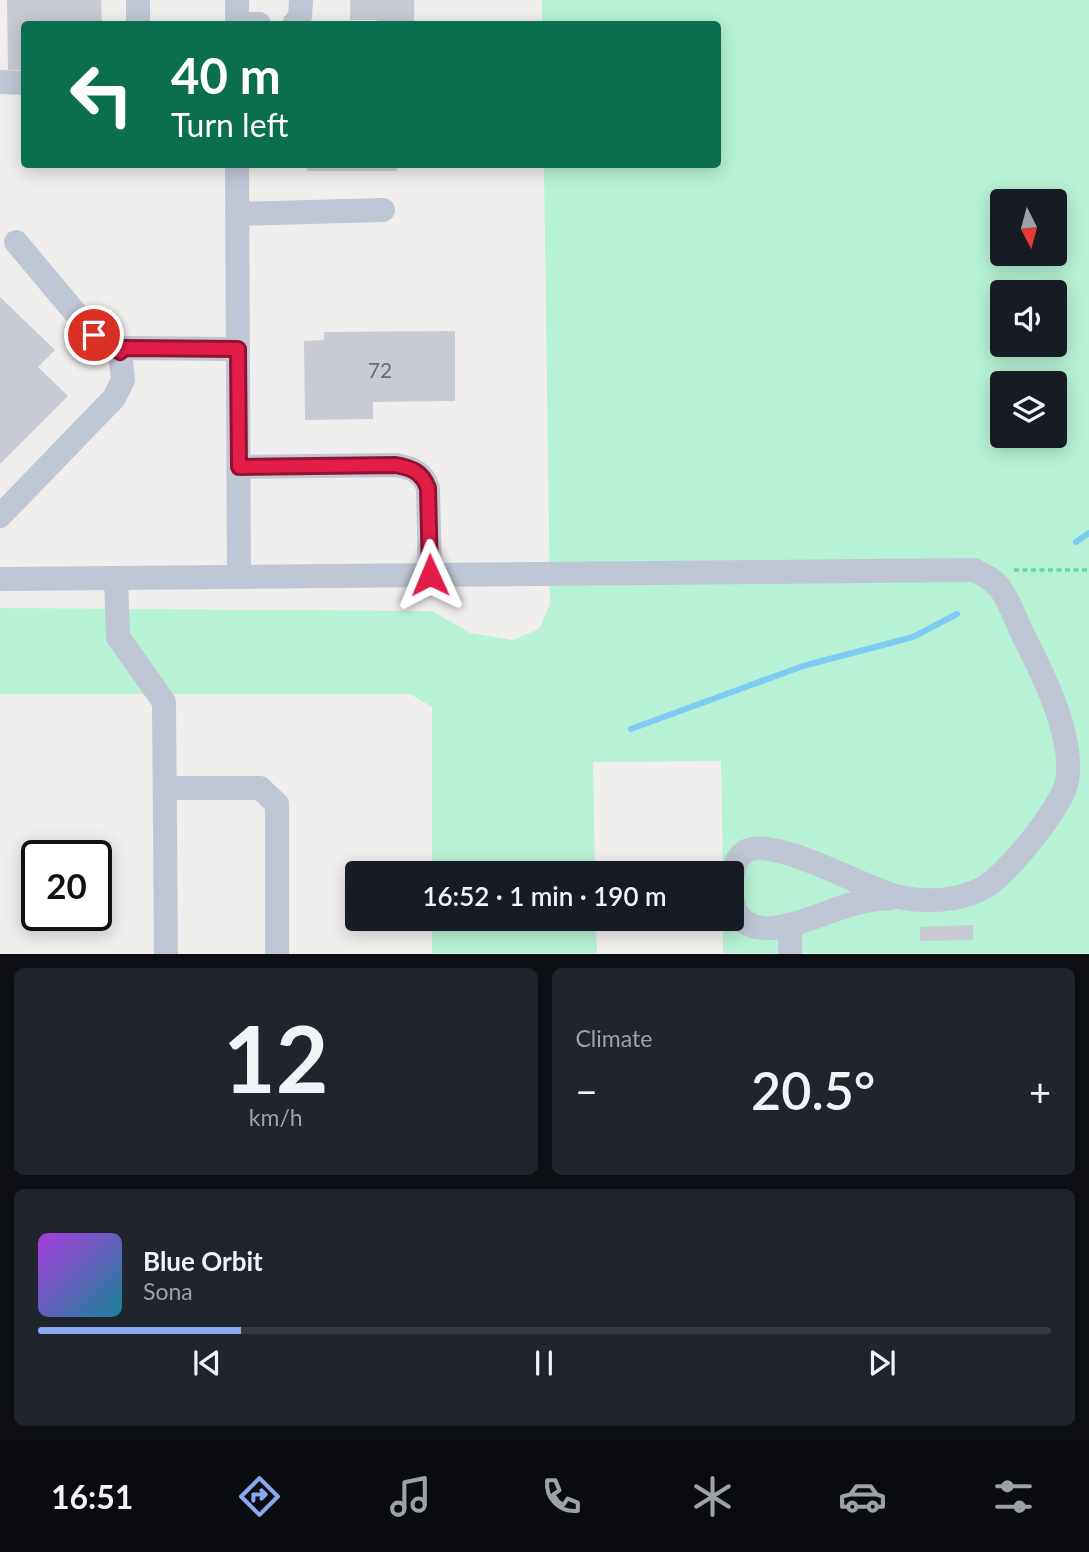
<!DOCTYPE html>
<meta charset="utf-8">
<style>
body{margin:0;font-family:Lato,sans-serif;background:#20242c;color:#f1f3f6;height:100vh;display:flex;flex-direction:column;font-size:26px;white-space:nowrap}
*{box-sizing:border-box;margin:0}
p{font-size:23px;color:#9ea1a6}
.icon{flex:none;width:38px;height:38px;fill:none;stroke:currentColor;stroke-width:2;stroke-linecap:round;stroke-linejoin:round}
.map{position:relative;height:954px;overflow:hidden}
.sheet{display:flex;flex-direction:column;gap:14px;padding:14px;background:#0d0f14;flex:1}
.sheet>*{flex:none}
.banner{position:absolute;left:21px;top:21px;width:700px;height:147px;border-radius:7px;box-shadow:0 4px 18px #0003;background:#0b6e4f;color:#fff;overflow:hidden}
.needle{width:46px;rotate:174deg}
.tools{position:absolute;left:990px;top:189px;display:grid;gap:14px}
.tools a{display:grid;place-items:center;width:77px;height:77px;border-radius:7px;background:#171b24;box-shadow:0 4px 18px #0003;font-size:35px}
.speed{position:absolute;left:21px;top:840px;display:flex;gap:14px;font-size:35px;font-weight:700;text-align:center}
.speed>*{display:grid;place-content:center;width:91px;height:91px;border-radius:50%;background:#171b24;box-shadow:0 4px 18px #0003;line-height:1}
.speed .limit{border:4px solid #111;border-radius:10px;background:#fff;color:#111}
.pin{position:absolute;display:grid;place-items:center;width:60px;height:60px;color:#fff;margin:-30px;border:4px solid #fff;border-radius:50%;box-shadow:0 2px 7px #0007}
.me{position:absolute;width:77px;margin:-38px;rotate:359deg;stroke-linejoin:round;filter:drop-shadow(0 0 5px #0008)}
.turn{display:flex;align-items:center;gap:24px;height:147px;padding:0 35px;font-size:32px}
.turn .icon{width:91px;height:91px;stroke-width:2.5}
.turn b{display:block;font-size:49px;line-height:60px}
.big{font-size:52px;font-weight:600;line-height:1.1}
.sheet .tile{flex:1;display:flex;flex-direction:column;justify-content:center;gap:10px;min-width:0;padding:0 24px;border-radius:10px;background:#20242c}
.sheet .dial{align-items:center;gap:0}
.dial b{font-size:91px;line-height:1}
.song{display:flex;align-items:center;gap:21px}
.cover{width:84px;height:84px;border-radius:10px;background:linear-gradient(135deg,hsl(280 70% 55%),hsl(190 70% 35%))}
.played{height:7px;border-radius:4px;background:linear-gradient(90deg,#89a8f2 20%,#363941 20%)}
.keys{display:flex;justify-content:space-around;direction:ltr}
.heat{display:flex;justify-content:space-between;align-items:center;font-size:38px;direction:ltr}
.sheet .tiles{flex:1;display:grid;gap:14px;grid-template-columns:1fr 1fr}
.tile:last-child{grid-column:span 2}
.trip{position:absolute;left:345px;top:861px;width:399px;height:70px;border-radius:7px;background:#171b24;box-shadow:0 4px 18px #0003;font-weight:600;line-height:70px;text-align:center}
.menu{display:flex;height:112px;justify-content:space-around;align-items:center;background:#090b0e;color:#9ea1a6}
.menu .icon{width:49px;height:49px}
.menu .active{color:#89a8f2}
.menu b{font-size:32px;color:#f1f3f6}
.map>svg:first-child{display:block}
.green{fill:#b7f2d6;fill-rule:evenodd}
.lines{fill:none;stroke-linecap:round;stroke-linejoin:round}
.stream{stroke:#80cbf3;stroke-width:6}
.building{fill:#c9cbd4}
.path{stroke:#6cd3af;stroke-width:3.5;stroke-dasharray:5 3.5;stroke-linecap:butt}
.minor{stroke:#bfc7d4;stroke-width:24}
.route-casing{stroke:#92132f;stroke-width:18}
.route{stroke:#e11d48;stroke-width:12}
.labels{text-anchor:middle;stroke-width:6;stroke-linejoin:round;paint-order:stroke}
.number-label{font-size:21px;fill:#656c7a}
</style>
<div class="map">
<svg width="1089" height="954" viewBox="0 0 1089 954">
<rect width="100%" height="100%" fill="#f0eded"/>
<g class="green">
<path d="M 542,0 L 1089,0 L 1089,953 L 723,953 L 723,919 L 732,919 L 723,873 L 721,761 L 593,762 L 595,873 L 432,873 L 432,707 L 410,694 L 0,694 L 0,608 L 432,611 L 470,633 L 513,640 L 539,629 L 550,604 L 544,165 L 718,164 L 718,24 L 542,24 ZM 1003,201 L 1055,201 L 1055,254 L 1003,254 ZM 1003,292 L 1055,292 L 1055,345 L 1003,345 ZM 1003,383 L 1055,383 L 1055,436 L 1003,436 Z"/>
<path d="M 432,919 L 596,919 L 597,953 L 432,953 Z"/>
</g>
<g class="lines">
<g class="stream">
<path d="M 1076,542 L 1089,533"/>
<path d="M 631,729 L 803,666 L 913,637 L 957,614"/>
</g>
</g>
<g class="building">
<path d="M 7,0 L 101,0 L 102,24 L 24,24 L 24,70 L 8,70 Z"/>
<path d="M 350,0 L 414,0 L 414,24 L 377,24 L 377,20 L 350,20 Z"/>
<rect x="307" y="164" width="90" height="7"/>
<path d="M 0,297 L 55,350 L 38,367 L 68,396 L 0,464 Z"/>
<path d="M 455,331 L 455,401 L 373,402 L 373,419 L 305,420 L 304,341 L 324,340 L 324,332 Z"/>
<path d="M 973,925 L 973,940 L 920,941 L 920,927 Z"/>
</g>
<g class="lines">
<path class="path" d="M 1014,570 L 1089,570"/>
<g class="minor">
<path d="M 138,0 L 138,24"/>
<path d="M 237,24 L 237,0"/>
<path d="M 237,24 L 259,24"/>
<path d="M 294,24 L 300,17 L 301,0"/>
<path d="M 0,82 L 24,83"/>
<path d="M 237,164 L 239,577"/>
<path d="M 237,214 L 383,210"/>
<path d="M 16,242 L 94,335 L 120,352"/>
<path d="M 239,467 L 396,465 C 412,468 423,472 428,488 L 430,575"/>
<path d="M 0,516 L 114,398 L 123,380 L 120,352 L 125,348 L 238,349"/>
<path d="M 116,578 L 118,637 L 164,702 L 166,954"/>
<path d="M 0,579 L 974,570 C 984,575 993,579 1000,588 C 1009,601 1015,617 1021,631 C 1041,670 1075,736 1067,781 C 1062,807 1007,875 983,888 C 957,902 923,903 895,896 C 862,887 774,836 746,851 C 736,857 734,868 732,879"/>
<path d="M 166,788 L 260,788 L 277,804 L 277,954"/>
<path d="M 732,896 C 739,954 809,918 843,907 C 858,902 874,899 890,898"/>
<path d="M 790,954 L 790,929"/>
</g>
</g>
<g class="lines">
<g class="route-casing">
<path id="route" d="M 94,335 L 120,352 L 125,348 L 238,349 L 239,467 L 396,465 C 412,468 422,472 428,488 L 430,575"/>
</g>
<use href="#route" class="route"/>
</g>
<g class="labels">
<g class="number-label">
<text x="380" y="378">72</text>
</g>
</g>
</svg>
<div class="tools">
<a><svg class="needle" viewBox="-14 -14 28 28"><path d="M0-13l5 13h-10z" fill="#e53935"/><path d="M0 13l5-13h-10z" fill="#9ea1a6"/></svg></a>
<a><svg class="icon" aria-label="sound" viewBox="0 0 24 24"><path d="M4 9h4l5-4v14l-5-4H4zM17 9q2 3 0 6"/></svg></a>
<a><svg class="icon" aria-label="layers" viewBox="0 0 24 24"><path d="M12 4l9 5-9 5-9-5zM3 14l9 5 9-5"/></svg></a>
</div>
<div class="speed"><div class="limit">20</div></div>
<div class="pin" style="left:94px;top:335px;background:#d93025"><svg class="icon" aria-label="arrive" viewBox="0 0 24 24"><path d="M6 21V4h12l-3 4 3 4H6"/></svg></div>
<svg class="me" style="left:430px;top:575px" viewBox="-20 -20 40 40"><path d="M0-17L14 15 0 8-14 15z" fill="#e11d48" stroke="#fff" stroke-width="4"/></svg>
<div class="trip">16:52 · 1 min · 190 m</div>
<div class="banner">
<div class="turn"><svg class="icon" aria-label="left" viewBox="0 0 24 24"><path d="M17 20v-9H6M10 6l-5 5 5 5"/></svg><div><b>40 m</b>Turn left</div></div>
</div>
</div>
<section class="sheet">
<div class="tiles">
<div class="tile dial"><b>12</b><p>km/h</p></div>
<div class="tile"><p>Climate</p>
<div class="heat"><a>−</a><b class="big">20.5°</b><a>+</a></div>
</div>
<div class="tile">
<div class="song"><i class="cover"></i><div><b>Blue Orbit</b><p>Sona</p></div></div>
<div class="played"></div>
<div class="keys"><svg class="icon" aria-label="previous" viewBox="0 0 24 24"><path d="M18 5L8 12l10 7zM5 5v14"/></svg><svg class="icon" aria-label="pause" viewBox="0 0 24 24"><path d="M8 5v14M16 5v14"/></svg><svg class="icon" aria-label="next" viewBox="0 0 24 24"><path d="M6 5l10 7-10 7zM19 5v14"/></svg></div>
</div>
</div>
</section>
<nav class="menu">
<b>16:51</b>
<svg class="icon active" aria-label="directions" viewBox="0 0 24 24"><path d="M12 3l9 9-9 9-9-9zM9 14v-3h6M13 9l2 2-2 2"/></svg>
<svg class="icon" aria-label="music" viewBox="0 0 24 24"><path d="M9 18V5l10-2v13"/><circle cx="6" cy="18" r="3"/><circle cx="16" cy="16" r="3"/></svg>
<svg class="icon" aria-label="phone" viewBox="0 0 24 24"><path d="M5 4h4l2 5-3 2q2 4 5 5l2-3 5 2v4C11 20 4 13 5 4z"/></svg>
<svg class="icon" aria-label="climate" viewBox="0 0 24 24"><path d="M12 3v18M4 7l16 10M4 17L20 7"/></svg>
<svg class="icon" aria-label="car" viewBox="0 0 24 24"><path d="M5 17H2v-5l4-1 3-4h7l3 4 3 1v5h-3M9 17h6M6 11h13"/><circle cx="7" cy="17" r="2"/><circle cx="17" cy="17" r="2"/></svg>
<svg class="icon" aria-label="filters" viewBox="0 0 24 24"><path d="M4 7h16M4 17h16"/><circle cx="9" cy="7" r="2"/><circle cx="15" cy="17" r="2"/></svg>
</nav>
